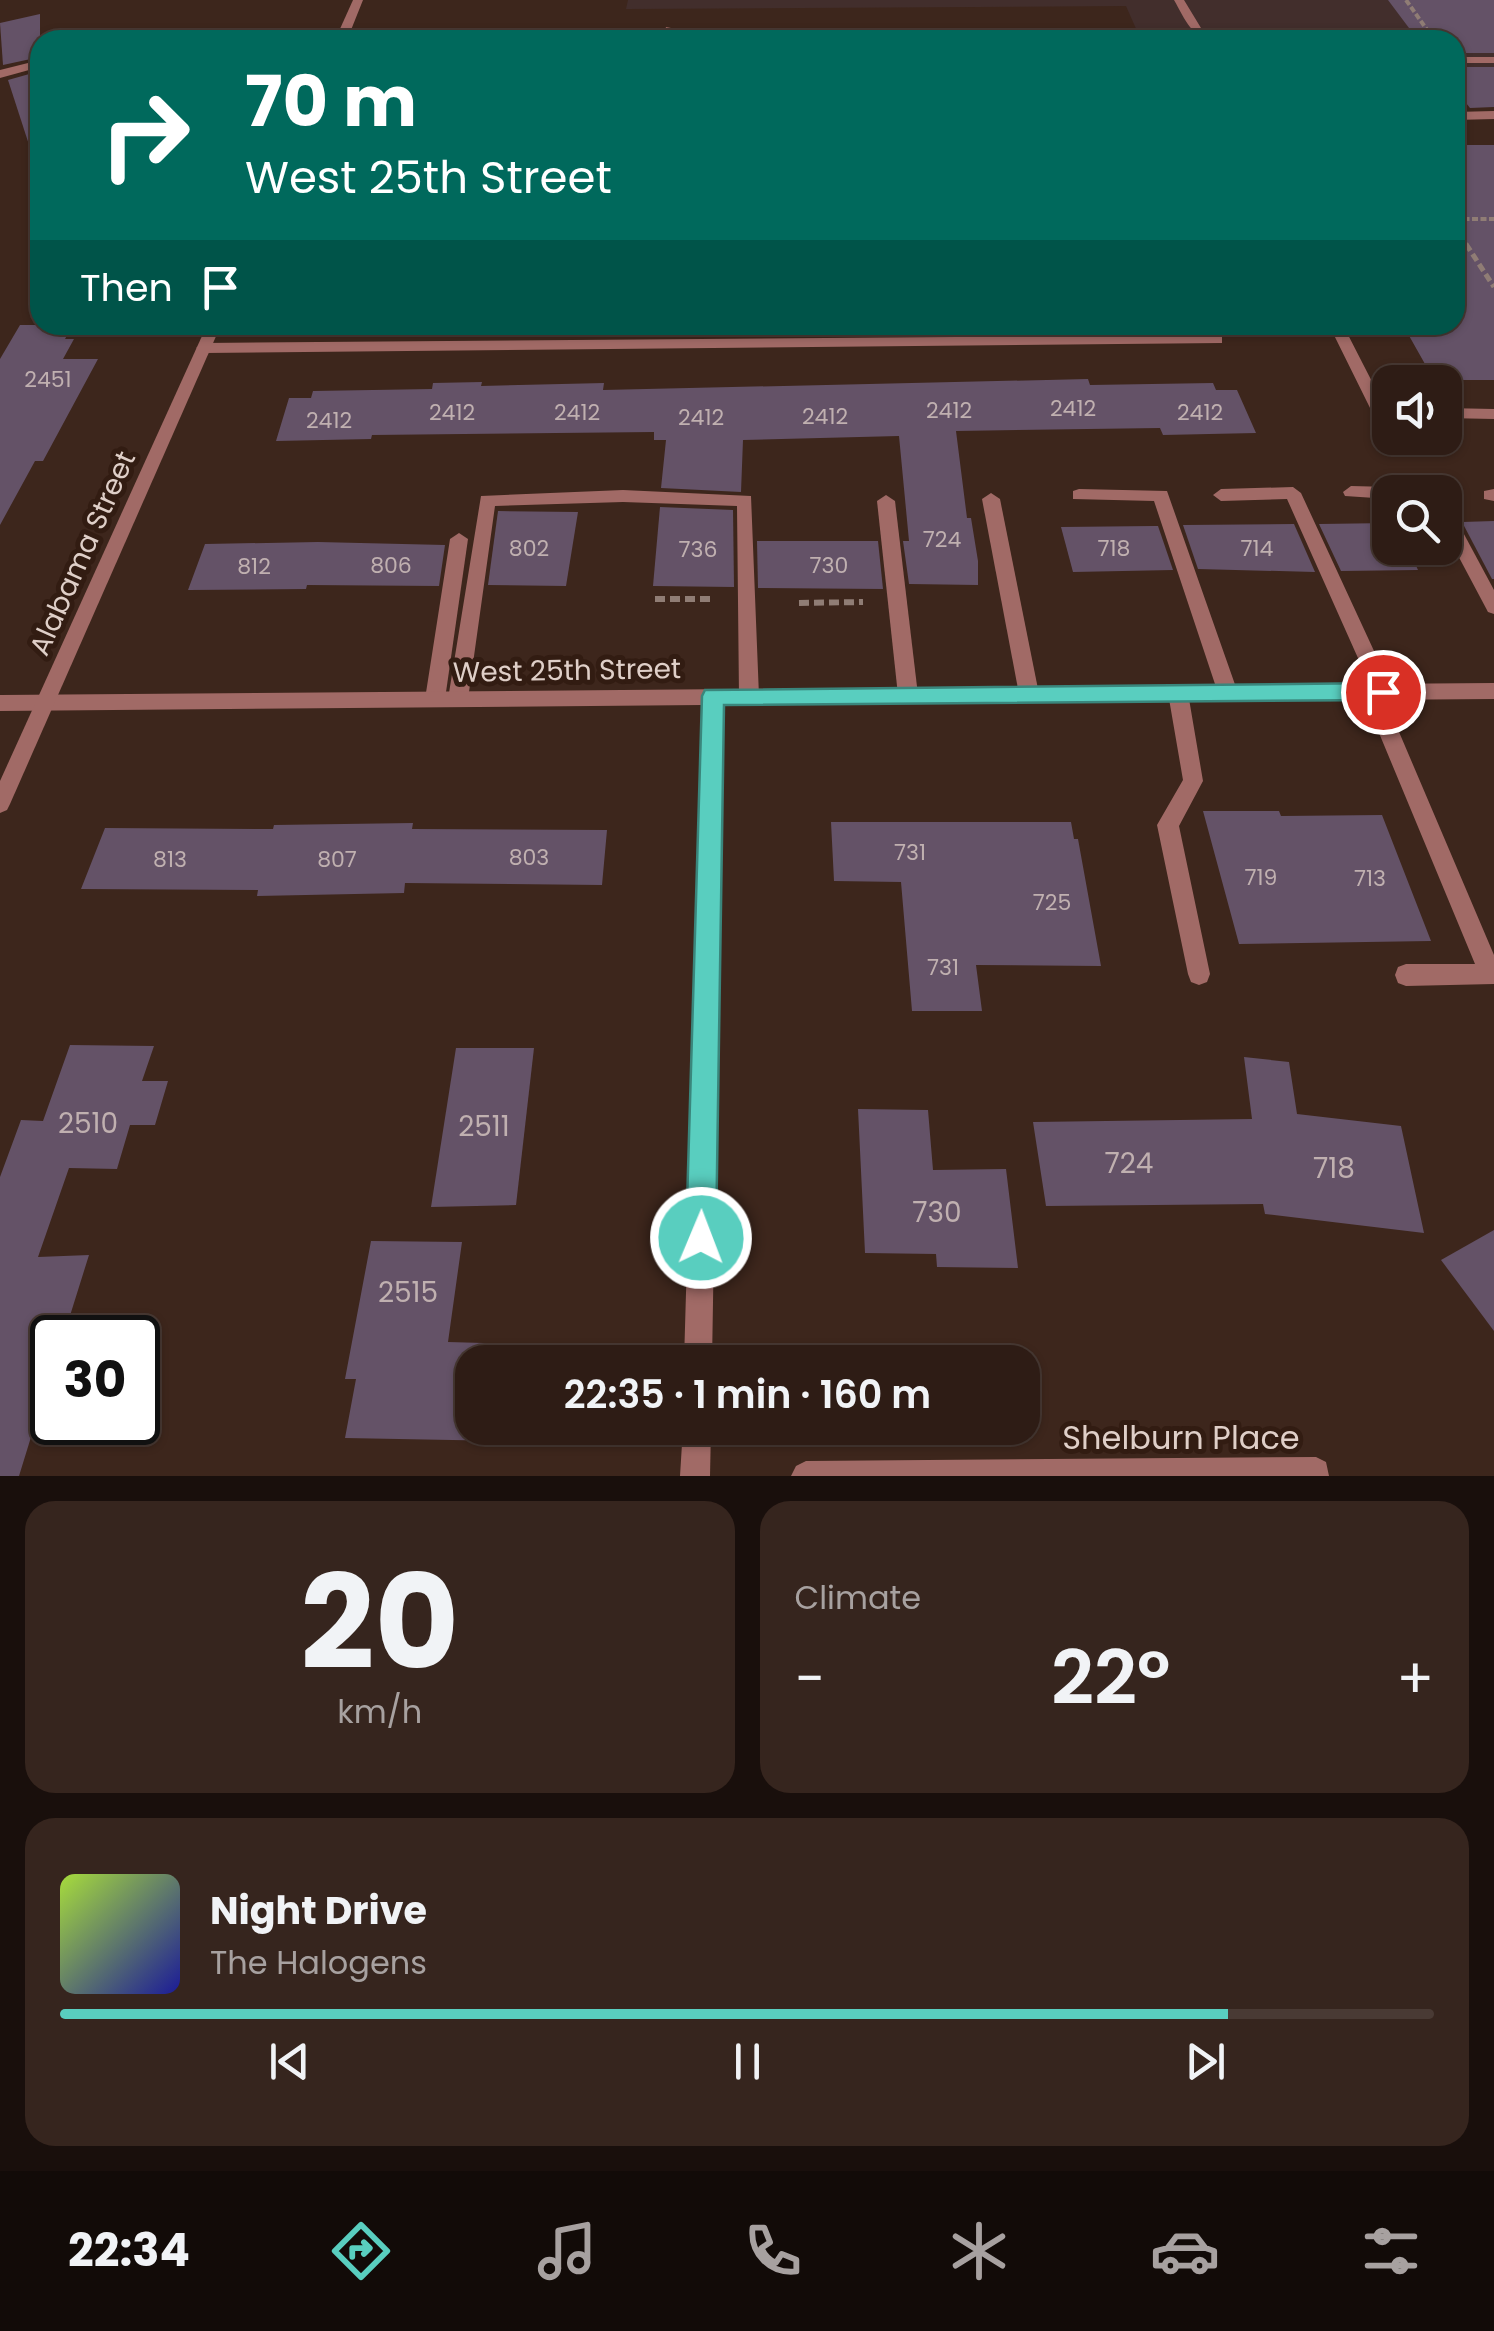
<!DOCTYPE html>
<meta charset="utf-8">
<style>
body{margin:0;font-family:Poppins,sans-serif;background:#36251e;color:#f1f3f6;height:100vh;display:flex;flex-direction:column;font-size:38px;white-space:nowrap}
*{box-sizing:border-box;margin:0}
p{font-size:32px;color:#a7a1a0}
.icon{flex:none;width:55px;height:55px;fill:none;stroke:currentColor;stroke-width:2;stroke-linecap:round;stroke-linejoin:round}
.map{position:relative;height:1476px;overflow:hidden}
.side{display:flex;flex-direction:column;gap:25px;padding:25px;background:#190f0c;flex:1}
.side>*{flex:none}
.top-card{position:absolute;left:30px;top:30px;width:1435px;height:305px;border-radius:30px;box-shadow:0 2px 8px #0004,0 0 0 2px #493a34;background:#00695c;color:#fff;overflow:hidden}
.controls{position:absolute;left:1372px;top:365px;display:grid;gap:20px}
.controls a{display:grid;place-items:center;width:90px;height:90px;border-radius:20px;background:#2e1c15;box-shadow:0 2px 8px #0004,0 0 0 2px #493a34;font-size:50px}
.speed{position:absolute;left:30px;top:1315px;display:flex;gap:20px;font-size:50px;font-weight:700;text-align:center}
.speed>*{display:grid;place-content:center;width:130px;height:130px;border-radius:50%;background:#2e1c15;box-shadow:0 2px 8px #0004,0 0 0 2px #493a34;line-height:1}
.speed .limit{border:5px solid #111;border-radius:15px;background:#fff;color:#111}
.pin{position:absolute;display:grid;place-items:center;width:85px;height:85px;color:#fff;margin:-42px;border:5px solid #fff;border-radius:50%;box-shadow:0 2px 10px #0007}
.me{position:absolute;width:110px;margin:-55px;rotate:1deg;stroke-linejoin:round;filter:drop-shadow(0 0 8px #0008)}
.turn{display:flex;align-items:center;gap:35px;height:210px;padding:0 50px;font-size:45px}
.turn .icon{width:130px;height:130px;stroke-width:2.5}
.turn b{display:block;font-size:70px;line-height:85px}
.then{display:flex;align-items:center;height:95px;padding:0 50px;background:#0003;gap:20px;font-size:38px}
.big{font-size:75px;font-weight:600;line-height:1.1}
.side .card{flex:1;display:flex;flex-direction:column;justify-content:center;gap:15px;min-width:0;padding:0 35px;border-radius:30px;background:#36251e}
.side .dial{align-items:center;gap:0}
.dial b{font-size:130px;line-height:1}
.song{display:flex;align-items:center;gap:30px}
.cover{width:120px;height:120px;border-radius:15px;background:linear-gradient(135deg,hsl(80 70% 55%),hsl(240 70% 35%))}
.played{height:10px;border-radius:5px;background:linear-gradient(90deg,#59cebf 85%,#493a34 85%)}
.keys{display:flex;justify-content:space-around;direction:ltr}
.heat{display:flex;justify-content:space-between;align-items:center;font-size:55px;direction:ltr}
.side .tiles{flex:1;display:grid;gap:25px;grid-template-columns:1fr 1fr}
.card:last-child{grid-column:span 2}
.trip{position:absolute;left:455px;top:1345px;width:585px;height:100px;border-radius:30px;background:#2e1c15;box-shadow:0 2px 8px #0004,0 0 0 2px #493a34;font-weight:600;line-height:100px;text-align:center}
.tabs{display:flex;height:160px;justify-content:space-around;align-items:center;background:#120b08;color:#a7a1a0}
.tabs .icon{width:70px;height:70px}
.tabs .selected{color:#59cebf}
.tabs b{font-size:45px;color:#f1f3f6}
.map>svg:first-child{display:block}
.commercial{fill:#422e2c}
.building{fill:#645267}
.lines{fill:none;stroke-linecap:round;stroke-linejoin:round}
.path-far2{stroke:#907d75;stroke-width:4;stroke-dasharray:6 2.5;stroke-linecap:butt}
.path-far1{stroke:#907d75;stroke-width:5;stroke-dasharray:8 4;stroke-linecap:butt}
.path{stroke:#907d75;stroke-width:6;stroke-dasharray:10 5;stroke-linecap:butt}
.service{fill:#a16a66;fill-rule:evenodd}
.minor{fill:#a16a66;fill-rule:evenodd}
.tertiary{fill:#a16a66;fill-rule:evenodd}
.route{fill:#59cebf;stroke:#3a867c;stroke-width:2.5}
.labels{text-anchor:middle;stroke-width:10;stroke-linejoin:round;paint-order:stroke}
.number-label{font-size:22px;fill:#c0b0b0}
.street-label{font-size:28px;fill:#dfcfc8;stroke:#321c12}
.near-number-label{font-size:28px;fill:#c0b0b0}
.near-street-label{font-size:32px;fill:#dfcfc8;stroke:#321c12}
</style>
<div class="map">
<svg width="1494" height="1476" viewBox="0 0 1494 1476">
<rect width="100%" height="100%" fill="#3d261c"/>
<path class="commercial" d="M 628,0 L 1494,0 L 1494,92 L 1455,92 L 1455,40 L 1141,40 L 1126,6 L 626,9 Z"/>
<g class="building">
<path d="M 1388,0 L 1494,0 L 1494,53 L 1455,53 L 1455,40 L 1418,40 Z"/>
<path d="M 40,14 L 40,57 L 3,65 L 0,23 Z"/>
<path d="M 1455,67 L 1494,67 L 1494,107 L 1470,108 L 1455,89 Z"/>
<path d="M 40,71 L 40,153 L 32,154 L 8,80 Z"/>
<path d="M 1455,145 L 1494,145 L 1494,380 L 1434,380 L 1403,325 L 1455,325 Z"/>
<path d="M 20,325 L 73,325 L 65,339 L 74,339 L 63,359 L 98,359 L 43,461 L 35,461 L 0,525 L 0,359 Z"/>
<path d="M 1088,379 L 1090,385 L 1213,383 L 1216,390 L 1237,390 L 1256,433 L 1163,435 L 1160,428 L 956,431 L 967,518 L 971,518 L 978,561 L 978,585 L 909,584 L 903,541 L 909,541 L 899,436 L 743,440 L 741,492 L 661,488 L 666,440 L 654,440 L 654,432 L 372,435 L 371,439 L 276,441 L 289,398 L 311,398 L 313,391 L 432,389 L 433,383 L 482,382 L 481,386 L 604,383 L 603,390 Z"/>
<path d="M 660,507 L 733,510 L 734,587 L 653,586 Z"/>
<path d="M 498,511 L 578,512 L 566,586 L 488,585 Z"/>
<path d="M 1494,521 L 1494,579 L 1492,579 L 1462,522 Z"/>
<path d="M 1390,523 L 1390,548 L 1408,548 L 1418,570 L 1341,571 L 1319,524 Z"/>
<path d="M 1294,524 L 1315,572 L 1198,569 L 1183,525 Z"/>
<path d="M 1154,526 L 1158,526 L 1173,570 L 1073,572 L 1061,527 Z"/>
<path d="M 757,541 L 878,541 L 883,589 L 758,588 Z"/>
<path d="M 318,542 L 445,545 L 439,586 L 307,585 L 306,589 L 188,590 L 205,544 Z"/>
<path d="M 1203,811 L 1279,811 L 1281,816 L 1382,815 L 1431,941 L 1239,944 Z"/>
<path d="M 831,822 L 1071,822 L 1074,839 L 1078,839 L 1101,966 L 976,965 L 982,1011 L 912,1011 L 901,882 L 834,881 Z"/>
<path d="M 413,823 L 412,829 L 607,830 L 602,885 L 405,883 L 404,893 L 257,896 L 258,890 L 81,889 L 105,828 L 273,829 L 274,825 Z"/>
<path d="M 70,1045 L 154,1046 L 142,1081 L 168,1081 L 155,1125 L 130,1125 L 117,1169 L 69,1168 L 38,1257 L 89,1255 L 63,1338 L 52,1338 L 52,1369 L 19,1476 L 0,1476 L 0,1177 L 21,1120 L 43,1121 Z"/>
<path d="M 456,1048 L 534,1048 L 516,1205 L 431,1207 Z"/>
<path d="M 1244,1057 L 1289,1062 L 1297,1114 L 1401,1126 L 1424,1233 L 1265,1214 L 1263,1204 L 1046,1206 L 1033,1122 L 1252,1119 Z"/>
<path d="M 858,1109 L 928,1110 L 933,1170 L 1006,1169 L 1018,1268 L 937,1267 L 936,1254 L 865,1253 Z"/>
<path d="M 1494,1230 L 1494,1331 L 1441,1260 Z"/>
<path d="M 371,1241 L 462,1242 L 448,1342 L 516,1344 L 514,1362 L 472,1362 L 472,1428 L 507,1428 L 505,1441 L 345,1438 L 356,1379 L 345,1379 Z"/>
</g>
<g class="lines">
<g class="path-far2">
<path d="M 1406,0 L 1430,34 L 1430,40"/>
<path d="M 1455,219 L 1494,219"/>
<path d="M 1455,227 L 1468,247"/>
</g>
<path class="path-far1" d="M 1466,244 L 1494,287"/>
<g class="path">
<path d="M 655,599 L 714,599"/>
<path d="M 799,603 L 863,602"/>
</g>
<g class="service">
<path d="M 1174,0 L 1184,0 L 1201,28 L 1217,40 C 1192,40 1185,19 1174,0 Z"/>
<path d="M 666,27 L 676,29 L 675,40 L 663,40 Z"/>
<rect x="1455" y="57" width="39" height="6"/>
<path d="M 1494,111 L 1494,119 L 1455,120 L 1455,112 Z"/>
<path d="M 1329,325 L 1343,325 L 1385,407 L 1390,407 L 1390,417 L 1374,416 Z"/>
<path d="M 1217,335 L 1222,337 L 1222,343 L 204,353 L 196,348 L 204,343 Z"/>
<path d="M 1445,408 L 1494,409 L 1494,419 L 1445,418 Z"/>
<path d="M 1351,486 L 1390,487 L 1398,492 L 1390,492 L 1390,499 L 1345,496 L 1343,492 Z"/>
<path d="M 1293,487 L 1301,493 L 1393,692 L 1385,699 L 1494,955 L 1494,984 L 1406,986 L 1398,983 L 1395,975 L 1398,967 L 1406,964 L 1475,964 L 1362,692 L 1370,685 L 1287,499 L 1221,501 L 1213,495 L 1221,489 Z"/>
<path d="M 1079,489 L 1167,491 L 1238,693 L 1235,698 L 1228,701 L 1218,693 L 1154,501 L 1073,499 L 1073,491 Z"/>
<path d="M 1494,489 L 1494,501 L 1484,499 L 1484,491 Z"/>
<path d="M 623,490 L 751,496 L 759,696 L 756,701 L 749,704 L 739,696 L 737,506 L 623,502 L 495,506 L 468,699 L 465,704 L 451,704 L 448,699 L 481,496 Z"/>
<path d="M 991,493 L 1000,499 L 1039,694 L 1029,702 L 1019,694 L 982,499 Z"/>
<path d="M 886,495 L 895,501 L 918,695 L 908,703 L 898,695 L 877,501 Z"/>
<path d="M 1445,508 L 1451,510 L 1494,590 L 1494,614 L 1488,612 L 1445,531 Z"/>
<path d="M 459,533 L 468,539 L 445,699 L 442,704 L 428,704 L 425,699 L 450,539 Z"/>
<path d="M 1178,685 L 1188,693 L 1203,781 L 1179,826 L 1210,974 L 1207,982 L 1199,985 L 1191,982 L 1188,974 L 1157,825 L 1183,780 L 1168,693 Z"/>
</g>
<g class="minor">
<path d="M 40,60 L 40,67 L 0,78 L 0,70 Z"/>
<path d="M 1494,683 L 1494,699 L 723,705 L 712,1362 L 684,1362 L 703,705 L 0,711 L 0,695 Z"/>
<path d="M 683,1428 L 711,1428 L 710,1476 L 680,1476 Z"/>
<path d="M 1316,1457 L 1326,1462 L 1329,1476 L 791,1476 L 796,1466 L 806,1461 Z"/>
</g>
<g class="tertiary">
<path d="M 353,0 L 363,0 L 347,40 L 335,40 Z"/>
<path d="M 207,325 L 221,325 L 10,804 L 7,810 L 0,813 L 0,781 Z"/>
</g>
</g>
<path class="route" d="M 1383,683 L 1394,692 L 1383,700 L 724,705 L 716,1238 L 711,1249 L 701,1253 L 690,1249 L 686,1238 L 702,696 L 705,690 Z"/>
<g class="labels">
<g class="number-label">
<text x="48" y="387">2451</text>
<text x="1073" y="416">2412</text>
<text x="949" y="418">2412</text>
<text x="452" y="420">2412</text>
<text x="577" y="420">2412</text>
<text x="1200" y="420">2412</text>
<text x="825" y="424">2412</text>
<text x="701" y="425">2412</text>
<text x="329" y="428">2412</text>
<text x="942" y="547">724</text>
<text x="529" y="556">802</text>
<text x="1114" y="556">718</text>
<text x="1257" y="556">714</text>
<text x="698" y="557">736</text>
<text x="391" y="573">806</text>
<text x="829" y="573">730</text>
<text x="254" y="574">812</text>
<text x="910" y="860">731</text>
<text x="529" y="865">803</text>
<text x="170" y="867">813</text>
<text x="337" y="867">807</text>
<text x="1261" y="885">719</text>
<text x="1370" y="886">713</text>
<text x="1052" y="910">725</text>
<text x="943" y="975">731</text>
</g>
<g class="street-label">
<text transform="translate(82 553) rotate(-66)" y="10">Alabama Street</text>
<text transform="translate(567 670) rotate(-1)" y="10">West 25th Street</text>
</g>
<g class="near-number-label">
<text x="88" y="1133">2510</text>
<text x="484" y="1136">2511</text>
<text x="1129" y="1173">724</text>
<text x="1334" y="1178">718</text>
<text x="937" y="1222">730</text>
<text x="408" y="1302">2515</text>
</g>
<g class="near-street-label">
<text x="1181" y="1449">Shelburn Place</text>
</g>
</g>
</svg>
<div class="controls">
<a><svg class="icon" aria-label="sound" viewBox="0 0 24 24"><path d="M4 9h4l5-4v14l-5-4H4zM17 9q2 3 0 6"/></svg></a>
<a><svg class="icon" aria-label="search" viewBox="0 0 24 24"><circle cx="10" cy="10" r="6"/><path d="M15 15l6 6"/></svg></a>
</div>
<div class="speed"><div class="limit">30</div></div>
<div class="pin" style="left:1383px;top:692px;background:#d93025"><svg class="icon" aria-label="arrive" viewBox="0 0 24 24"><path d="M6 21V4h12l-3 4 3 4H6"/></svg></div>
<svg class="me" style="left:701px;top:1238px" viewBox="-20 -20 40 40"><circle r="17" fill="#59cebf" stroke="#fff" stroke-width="3"/><path d="M0-11L8 9 0 5-8 9z" fill="#fff"/></svg>
<div class="trip">22:35 · 1 min · 160 m</div>
<div class="top-card">
<div class="turn"><svg class="icon" aria-label="right" viewBox="0 0 24 24"><path d="M7 20v-9h11M14 6l5 5-5 5"/></svg><div><b>70 m</b>West 25th Street</div></div>
<div class="then">Then<svg class="icon" aria-label="arrive" viewBox="0 0 24 24"><path d="M6 21V4h12l-3 4 3 4H6"/></svg></div>
</div>
</div>
<section class="side">
<div class="tiles">
<div class="card dial"><b>20</b><p>km/h</p></div>
<div class="card"><p>Climate</p>
<div class="heat"><a>−</a><b class="big">22°</b><a>+</a></div>
</div>
<div class="card">
<div class="song"><i class="cover"></i><div><b>Night Drive</b><p>The Halogens</p></div></div>
<div class="played"></div>
<div class="keys"><svg class="icon" aria-label="previous" viewBox="0 0 24 24"><path d="M18 5L8 12l10 7zM5 5v14"/></svg><svg class="icon" aria-label="pause" viewBox="0 0 24 24"><path d="M8 5v14M16 5v14"/></svg><svg class="icon" aria-label="next" viewBox="0 0 24 24"><path d="M6 5l10 7-10 7zM19 5v14"/></svg></div>
</div>
</div>
</section>
<nav class="tabs">
<b>22:34</b>
<svg class="icon selected" aria-label="directions" viewBox="0 0 24 24"><path d="M12 3l9 9-9 9-9-9zM9 14v-3h6M13 9l2 2-2 2"/></svg>
<svg class="icon" aria-label="music" viewBox="0 0 24 24"><path d="M9 18V5l10-2v13"/><circle cx="6" cy="18" r="3"/><circle cx="16" cy="16" r="3"/></svg>
<svg class="icon" aria-label="phone" viewBox="0 0 24 24"><path d="M5 4h4l2 5-3 2q2 4 5 5l2-3 5 2v4C11 20 4 13 5 4z"/></svg>
<svg class="icon" aria-label="climate" viewBox="0 0 24 24"><path d="M12 3v18M4 7l16 10M4 17L20 7"/></svg>
<svg class="icon" aria-label="car" viewBox="0 0 24 24"><path d="M5 17H2v-5l4-1 3-4h7l3 4 3 1v5h-3M9 17h6M6 11h13"/><circle cx="7" cy="17" r="2"/><circle cx="17" cy="17" r="2"/></svg>
<svg class="icon" aria-label="filters" viewBox="0 0 24 24"><path d="M4 7h16M4 17h16"/><circle cx="9" cy="7" r="2"/><circle cx="15" cy="17" r="2"/></svg>
</nav>
